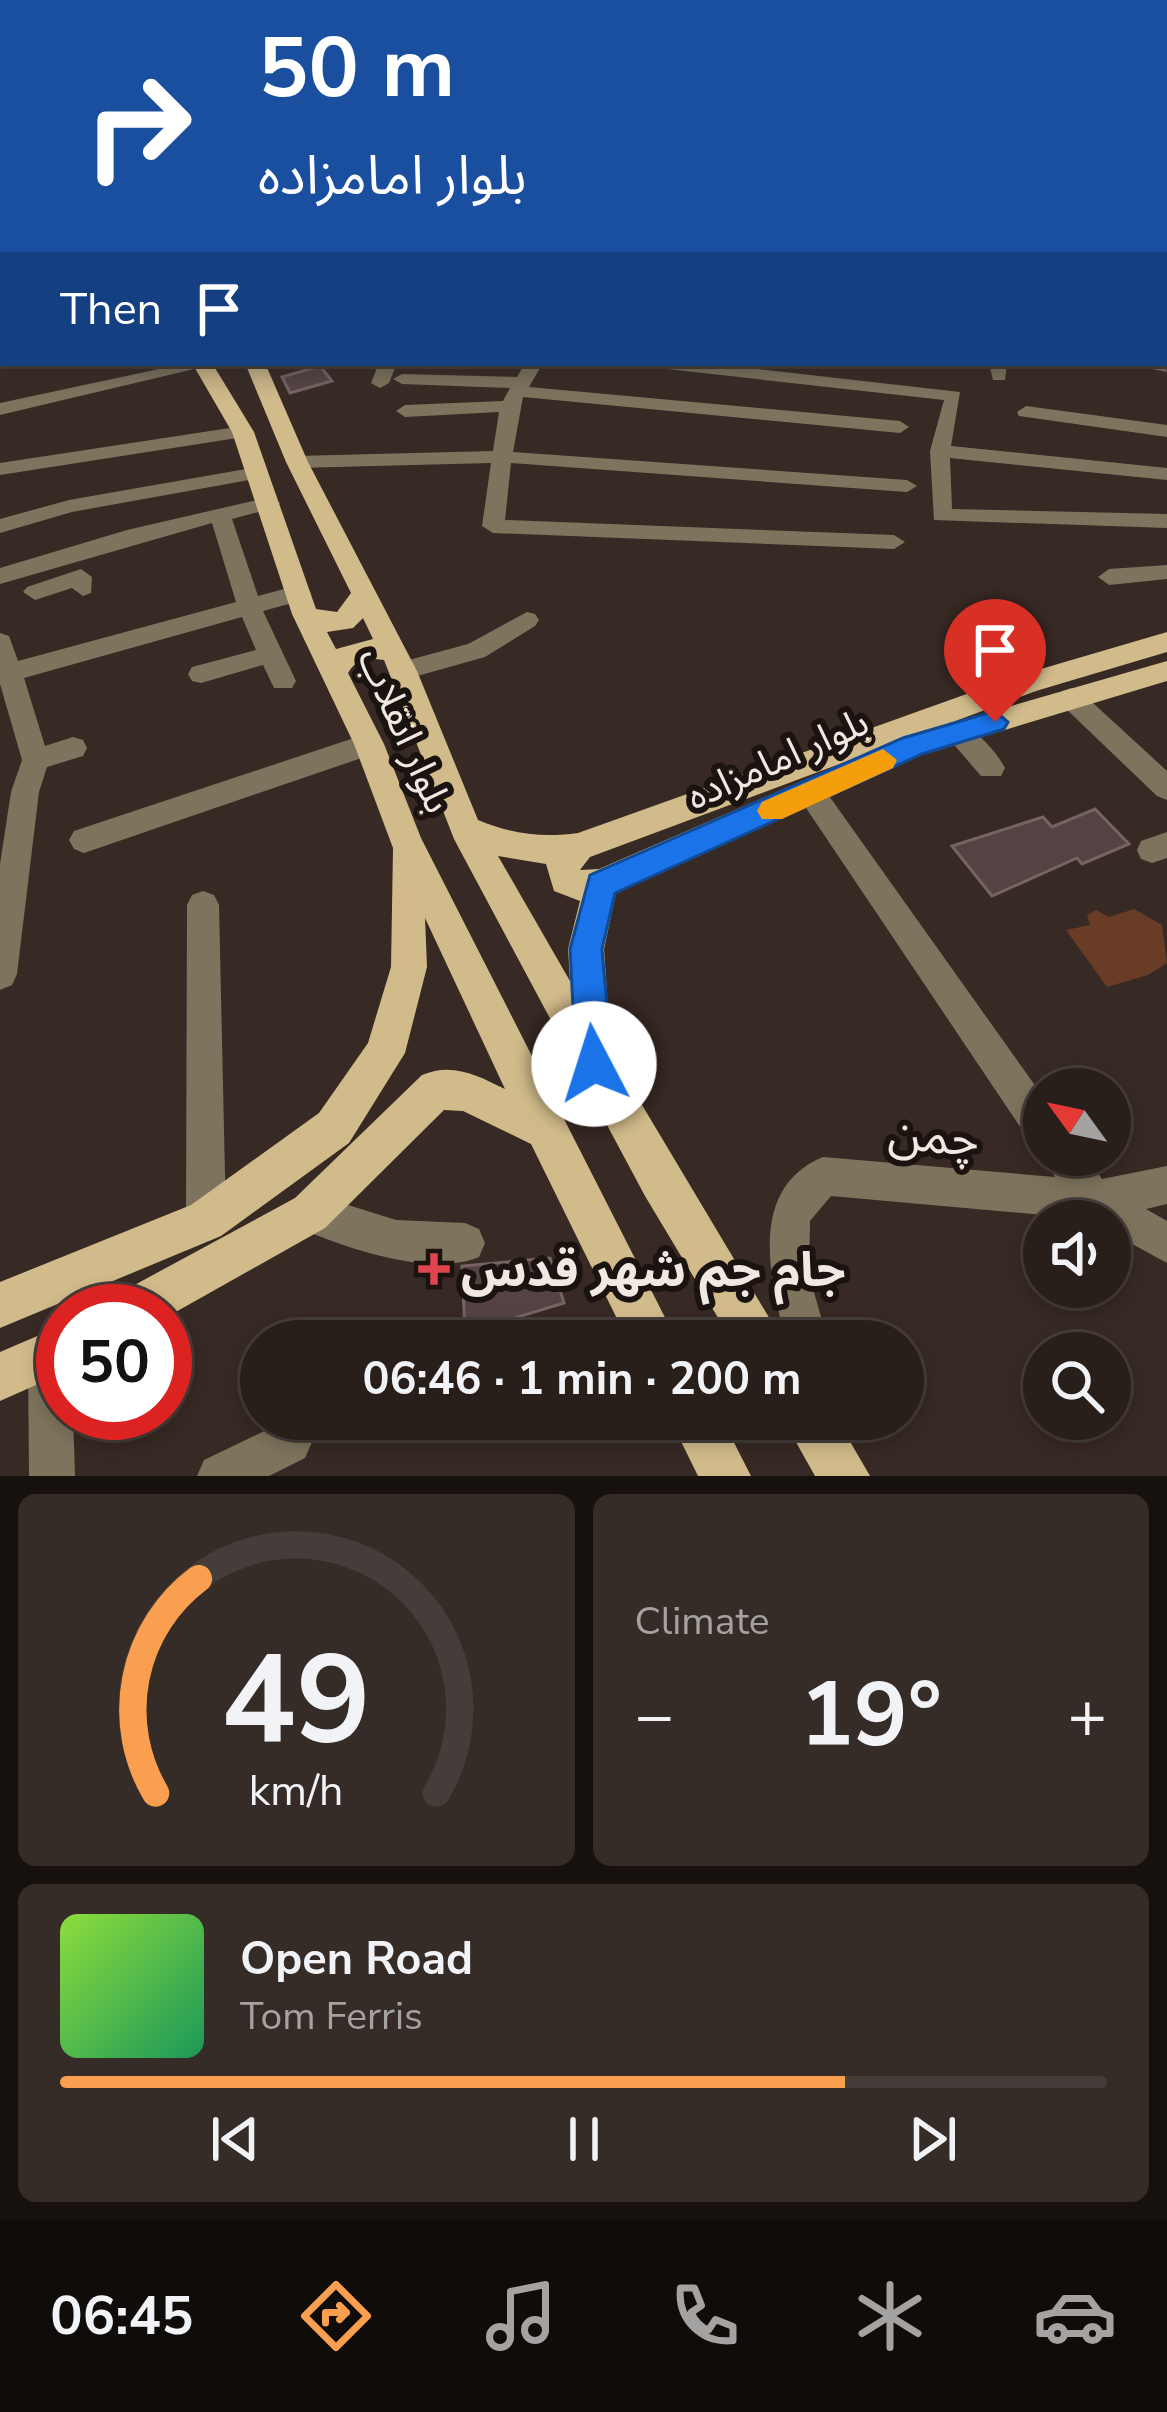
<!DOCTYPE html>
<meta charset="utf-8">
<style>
body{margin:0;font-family:"Nunito Sans","Noto Sans Arabic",sans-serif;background:#352c27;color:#f1f3f6;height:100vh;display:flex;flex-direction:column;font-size:45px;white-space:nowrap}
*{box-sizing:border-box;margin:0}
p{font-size:39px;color:#a5a2a2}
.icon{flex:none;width:66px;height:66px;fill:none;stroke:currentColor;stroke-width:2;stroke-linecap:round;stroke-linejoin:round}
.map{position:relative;height:1476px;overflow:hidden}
.details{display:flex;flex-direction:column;gap:18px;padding:18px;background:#17110e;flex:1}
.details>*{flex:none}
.top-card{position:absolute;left:0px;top:0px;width:1167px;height:366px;box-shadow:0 6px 18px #0003,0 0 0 3px #453d39;background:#1a4fa0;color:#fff;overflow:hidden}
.needle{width:78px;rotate:303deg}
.tools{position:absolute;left:1023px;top:1068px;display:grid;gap:24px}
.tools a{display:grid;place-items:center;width:108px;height:108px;border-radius:50%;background:#291f1a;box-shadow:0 6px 18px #0003,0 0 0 3px #453d39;font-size:60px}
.speed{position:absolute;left:36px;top:1284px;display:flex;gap:24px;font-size:60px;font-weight:700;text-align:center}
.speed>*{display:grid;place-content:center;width:156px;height:156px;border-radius:50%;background:#291f1a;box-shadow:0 6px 18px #0003,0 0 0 3px #453d39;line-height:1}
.speed .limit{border:18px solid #d22;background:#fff;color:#111}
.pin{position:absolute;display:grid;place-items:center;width:102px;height:102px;color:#fff;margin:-123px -51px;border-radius:50% 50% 50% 0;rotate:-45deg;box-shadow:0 0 12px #0007}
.pin .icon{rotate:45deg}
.me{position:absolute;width:132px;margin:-66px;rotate:355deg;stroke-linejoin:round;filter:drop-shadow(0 0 9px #0008)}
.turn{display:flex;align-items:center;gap:42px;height:252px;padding:0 60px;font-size:54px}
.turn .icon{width:156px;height:156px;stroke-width:2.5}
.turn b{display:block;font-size:84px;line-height:102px}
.then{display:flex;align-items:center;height:114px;padding:0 60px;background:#0003;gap:24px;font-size:45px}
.big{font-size:90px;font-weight:700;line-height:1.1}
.details .widget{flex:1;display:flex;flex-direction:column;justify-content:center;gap:18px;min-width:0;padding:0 42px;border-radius:18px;background:#352c27}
.details .dial{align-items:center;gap:0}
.dial svg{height:312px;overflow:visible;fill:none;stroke:#453d39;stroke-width:7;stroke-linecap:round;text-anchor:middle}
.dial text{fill:#f1f3f6;stroke:none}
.song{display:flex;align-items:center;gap:36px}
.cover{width:144px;height:144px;border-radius:18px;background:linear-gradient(135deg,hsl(90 70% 55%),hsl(150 70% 35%))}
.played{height:12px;border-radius:6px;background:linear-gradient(90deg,#fa9f4f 75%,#453d39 75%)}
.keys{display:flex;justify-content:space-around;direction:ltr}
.heat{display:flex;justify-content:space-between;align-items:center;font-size:66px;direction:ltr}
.details .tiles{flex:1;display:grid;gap:18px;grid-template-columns:1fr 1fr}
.widget:last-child{grid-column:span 2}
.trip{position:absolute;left:240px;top:1320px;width:684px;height:120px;border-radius:60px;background:#291f1a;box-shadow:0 6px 18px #0003,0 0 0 3px #453d39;font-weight:700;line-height:120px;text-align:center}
.tab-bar{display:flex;height:192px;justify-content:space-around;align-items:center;background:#100c0a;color:#a5a2a2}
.tab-bar .icon{width:84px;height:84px}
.tab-bar .selected{color:#fa9f4f}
.tab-bar b{font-size:54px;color:#f1f3f6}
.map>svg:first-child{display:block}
.green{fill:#683c25}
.building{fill:#544342;stroke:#766463;stroke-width:3}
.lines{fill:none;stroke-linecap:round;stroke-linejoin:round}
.minor{fill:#7e745d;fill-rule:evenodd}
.major{fill:#d1bb8b;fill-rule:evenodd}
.route{fill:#1a73e8;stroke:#114b97;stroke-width:3}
.slow{fill:#f59e0b}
.health-dot{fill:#e0444e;stroke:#1a1310;stroke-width:4.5}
.labels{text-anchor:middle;stroke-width:12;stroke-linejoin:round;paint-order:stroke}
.street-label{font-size:39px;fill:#f1e8e4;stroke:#1a1310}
.near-street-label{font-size:48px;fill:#f1e8e4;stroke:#1a1310}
.near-poi-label{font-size:48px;font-weight:bold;fill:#f1e8e4;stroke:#1a1310;text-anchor:start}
</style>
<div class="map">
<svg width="1167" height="1476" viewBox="0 0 1167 1476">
<rect width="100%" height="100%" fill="#372923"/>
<path class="green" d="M 1134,909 L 1162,925 L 1167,963 L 1148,975 L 1107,987 L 1066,930 L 1090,925 L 1087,915 L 1096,910 L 1109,917 Z"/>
<g class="building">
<path d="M 320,366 L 332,381 L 290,393 L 282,377 Z"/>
<path d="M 1095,809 L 1129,844 L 1082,864 L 1077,858 L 992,896 L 952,846 L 1043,817 L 1052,827 Z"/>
<path d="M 550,1258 L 564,1303 L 465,1333 L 462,1266 Z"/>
</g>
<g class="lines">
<g class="minor">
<path d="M 1164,208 L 1167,209 L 1167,218 L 1164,217 Z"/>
<rect x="0" y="235" width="3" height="8"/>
<rect x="1164" y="249" width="3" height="11"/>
<rect x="0" y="257" width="3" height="8"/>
<path d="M 3,277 L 3,287 L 0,288 L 0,278 Z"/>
<rect x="1164" y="315" width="3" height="10"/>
<rect x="0" y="316" width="3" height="10"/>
<path d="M 3,348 L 3,358 L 0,359 L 0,349 Z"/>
<path d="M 1164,361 L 1167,372 L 1123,363 L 1164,363 Z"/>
<path d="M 187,363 L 211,365 L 0,415 L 0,403 Z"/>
<path d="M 379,363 L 397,363 L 389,383 L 380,388 L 371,383 Z"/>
<path d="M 525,363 L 543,363 L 529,387 L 900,421 L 909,427 L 900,433 L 523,397 L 513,452 L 907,480 L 917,486 L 907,492 L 511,463 L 505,520 L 894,535 L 905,542 L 894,549 L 493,533 L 482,526 L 491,463 L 297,468 L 287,462 L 297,456 L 493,451 L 499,412 L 405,417 L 396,411 L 405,405 L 503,401 L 510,388 L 402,384 L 393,379 L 402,374 L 517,377 Z"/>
<path d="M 649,363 L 705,363 L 960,392 L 951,446 L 1167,468 L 1167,480 L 950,458 L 952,509 L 1167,514 L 1167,528 L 934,520 L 930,451 L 944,400 L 658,368 Z"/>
<path d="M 989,363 L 1007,363 L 1005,380 L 993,380 Z"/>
<path d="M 1026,406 L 1167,425 L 1167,437 L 1019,416 L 1017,412 Z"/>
<path d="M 243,426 L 253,432 L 250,436 L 0,475 L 0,463 Z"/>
<path d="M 258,467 L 265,469 L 265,477 L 72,512 L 0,533 L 0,519 L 69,500 Z"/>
<path d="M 270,497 L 280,503 L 277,507 L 232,519 L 258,596 L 299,585 L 311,593 L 307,599 L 263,611 L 296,681 L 292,688 L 274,688 L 263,665 L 201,683 L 192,681 L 188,674 L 192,667 L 256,650 L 242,617 L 24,678 L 45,746 L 73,737 L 83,740 L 87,748 L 83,756 L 47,767 L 39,792 L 17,974 L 12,985 L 0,990 L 0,864 L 11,792 L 22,760 L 0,684 L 0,633 L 9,636 L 18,661 L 236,602 L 212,523 L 0,584 L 0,568 L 127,530 Z"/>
<path d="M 1167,565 L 1167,579 L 1109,585 L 1098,577 L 1109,569 Z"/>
<path d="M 81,569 L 92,577 L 91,593 L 83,596 L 72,588 L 35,600 L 23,592 L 27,587 Z"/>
<path d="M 527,612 L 535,614 L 539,620 L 535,626 L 485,657 L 403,680 L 390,671 L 394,664 L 468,644 Z"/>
<path d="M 1071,688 L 1080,691 L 1167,771 L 1167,800 L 1157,796 L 1062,705 L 1058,698 L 1062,691 Z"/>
<path d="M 957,723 C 975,728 996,751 1005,768 L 1001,776 L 981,776 L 944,733 L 947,726 Z"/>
<path d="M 369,733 L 379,736 L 383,744 L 379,752 L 84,853 L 74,849 L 69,840 L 74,831 Z"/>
<path d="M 812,782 L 822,786 L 1044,1098 L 1044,1149 L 1031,1143 L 802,802 L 798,794 L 802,786 Z"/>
<path d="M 1167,832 L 1167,858 L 1152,863 L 1141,859 L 1137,850 L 1141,841 Z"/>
<path d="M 203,891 L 214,895 L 219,905 L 226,1221 L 220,1235 L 206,1241 L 192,1235 L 186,1221 L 187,905 L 192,895 Z"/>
<path d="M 1044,1153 L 1085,1155 L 1102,1179 L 1167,1166 L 1167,1204 L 1146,1209 L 1167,1221 L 1167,1263 L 1110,1232 L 1110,1221 L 831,1196 L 810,1221 L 809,1275 L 828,1341 L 786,1341 C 770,1280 747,1188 823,1157 L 1055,1177 Z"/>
<path d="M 310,1193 L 396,1220 L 465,1223 L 479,1229 L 485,1243 L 479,1257 C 429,1278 344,1247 296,1227 L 290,1213 L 296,1199 Z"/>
<path d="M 49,1336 L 63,1341 L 63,1413 L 73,1413 L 75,1476 L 29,1476 L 28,1357 L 34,1342 Z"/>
<path d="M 289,1419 L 305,1426 L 312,1442 L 305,1458 L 269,1476 L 197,1476 L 204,1460 Z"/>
</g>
<g class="major">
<rect x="1164" y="235" width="3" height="10"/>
<path d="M 192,363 L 212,363 L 254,432 L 316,609 L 337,612 L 351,593 L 286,462 L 245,363 L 265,363 L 308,462 L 417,671 L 478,820 C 512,834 542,838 578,833 L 1017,676 L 1167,632 L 1167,652 L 1036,691 L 942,726 L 1167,661 L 1167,681 L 922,755 L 616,893 L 604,949 L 611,1053 L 783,1341 L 732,1341 L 645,1196 L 454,839 L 384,660 C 368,658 357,658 348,673 L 384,744 L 421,838 L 677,1341 L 628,1341 L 531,1144 L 463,1111 L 444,1110 L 325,1228 L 165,1318 L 165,1311 L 109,1311 L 116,1295 L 295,1198 L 422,1075 C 452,1062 477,1075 505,1089 L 425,918 L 427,967 L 405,1053 L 349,1143 L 221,1236 L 0,1328 L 0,1282 L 191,1205 L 319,1113 L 368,1043 L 391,967 L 393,848 L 354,744 L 292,614 L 232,432 ZM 363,618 L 373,639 L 336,649 L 327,632 L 353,628 ZM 853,759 L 599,869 L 580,870 L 590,857 ZM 498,856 L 546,864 L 554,891 L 580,901 L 568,949 L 570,981 Z"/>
<path d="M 63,1325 L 63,1373 L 0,1401 L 0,1352 Z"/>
<path d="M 670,1419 L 722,1419 L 751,1476 L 698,1476 Z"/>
<path d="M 783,1419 L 837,1419 L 870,1476 L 815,1476 Z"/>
</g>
</g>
<linearGradient id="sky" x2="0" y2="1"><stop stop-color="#1e1713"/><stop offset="0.49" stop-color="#4d4950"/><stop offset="1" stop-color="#4d4950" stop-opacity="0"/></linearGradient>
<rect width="1167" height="403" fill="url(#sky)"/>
<path class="route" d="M 995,711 L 1008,722 L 1004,729 L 922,754 L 615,893 L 602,949 L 612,1064 L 607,1076 L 594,1082 L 582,1076 L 576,1064 L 570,949 L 590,875 L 903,738 Z"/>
<path class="slow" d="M 883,749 L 897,760 L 893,768 L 782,819 L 762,819 L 757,811 L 762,802 Z"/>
<path class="health-dot" d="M428 1251h12v12h12v12h-12v12h-12v-12h-12v-12h12z"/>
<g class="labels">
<g class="street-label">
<text transform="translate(406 730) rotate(66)" y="14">بلوار انقلاب</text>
<text transform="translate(777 758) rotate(-24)" y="14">بلوار امامزاده</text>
</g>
<g class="near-street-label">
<text transform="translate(934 1135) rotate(5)" y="17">چمن</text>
</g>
<g class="near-poi-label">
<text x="461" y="1286">جام جم شهر قدس</text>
</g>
</g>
</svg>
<div class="tools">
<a><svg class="needle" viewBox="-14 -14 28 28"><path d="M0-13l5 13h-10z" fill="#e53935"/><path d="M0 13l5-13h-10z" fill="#a5a2a2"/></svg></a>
<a><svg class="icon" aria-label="sound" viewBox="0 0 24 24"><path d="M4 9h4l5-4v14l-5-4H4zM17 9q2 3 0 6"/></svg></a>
<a><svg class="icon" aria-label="search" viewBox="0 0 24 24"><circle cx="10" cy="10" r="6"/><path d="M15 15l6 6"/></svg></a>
</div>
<div class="speed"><div class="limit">50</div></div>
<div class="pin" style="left:995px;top:722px;background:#d93025"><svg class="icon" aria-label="arrive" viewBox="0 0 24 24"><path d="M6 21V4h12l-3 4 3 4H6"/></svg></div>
<svg class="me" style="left:594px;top:1064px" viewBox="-20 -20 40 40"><circle r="19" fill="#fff"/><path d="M0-13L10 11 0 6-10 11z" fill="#1a73e8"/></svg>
<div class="trip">06:46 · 1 min · 200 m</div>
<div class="top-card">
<div class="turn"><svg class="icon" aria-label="right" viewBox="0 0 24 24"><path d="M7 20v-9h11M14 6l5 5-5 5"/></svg><div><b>50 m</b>بلوار امامزاده</div></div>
<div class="then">Then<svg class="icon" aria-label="arrive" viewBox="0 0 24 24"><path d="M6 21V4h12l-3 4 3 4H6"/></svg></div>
</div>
</div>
<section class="details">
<div class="tiles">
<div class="widget dial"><svg viewBox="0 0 100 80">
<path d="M14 69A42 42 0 1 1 86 69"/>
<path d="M14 69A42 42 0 0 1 25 14" stroke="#fa9f4f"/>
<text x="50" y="56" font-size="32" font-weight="700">49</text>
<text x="50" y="72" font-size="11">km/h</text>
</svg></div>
<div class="widget"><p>Climate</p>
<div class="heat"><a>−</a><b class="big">19°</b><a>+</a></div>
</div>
<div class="widget">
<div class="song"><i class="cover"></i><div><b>Open Road</b><p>Tom Ferris</p></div></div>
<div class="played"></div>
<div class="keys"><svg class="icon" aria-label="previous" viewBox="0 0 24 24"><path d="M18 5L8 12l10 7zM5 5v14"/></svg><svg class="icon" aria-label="pause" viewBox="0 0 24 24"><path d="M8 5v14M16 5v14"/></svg><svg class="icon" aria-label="next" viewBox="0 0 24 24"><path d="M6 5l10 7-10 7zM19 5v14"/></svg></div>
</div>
</div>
</section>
<nav class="tab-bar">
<b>06:45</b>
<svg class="icon selected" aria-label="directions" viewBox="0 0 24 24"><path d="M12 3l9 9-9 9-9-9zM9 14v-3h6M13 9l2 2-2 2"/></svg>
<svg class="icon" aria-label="music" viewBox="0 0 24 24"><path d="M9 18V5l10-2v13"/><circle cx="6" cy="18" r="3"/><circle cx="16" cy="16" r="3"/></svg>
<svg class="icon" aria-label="phone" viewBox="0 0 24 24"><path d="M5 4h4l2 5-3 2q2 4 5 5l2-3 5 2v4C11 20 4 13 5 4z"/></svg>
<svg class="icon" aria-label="climate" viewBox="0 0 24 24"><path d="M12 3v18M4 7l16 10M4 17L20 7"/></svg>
<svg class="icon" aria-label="car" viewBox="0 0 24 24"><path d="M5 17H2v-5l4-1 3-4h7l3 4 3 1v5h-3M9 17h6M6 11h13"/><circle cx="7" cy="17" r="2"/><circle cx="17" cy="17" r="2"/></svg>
</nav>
